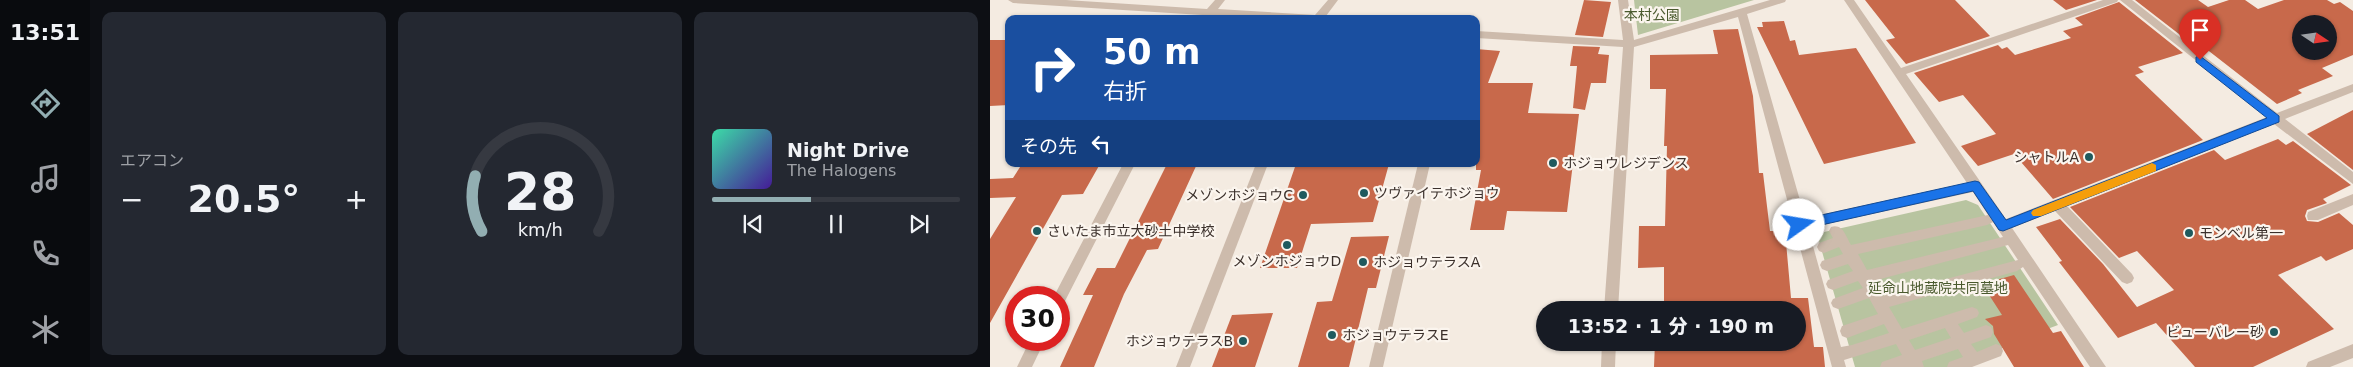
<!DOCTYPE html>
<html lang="ja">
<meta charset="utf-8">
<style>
body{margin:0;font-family:"DejaVu Sans","Noto Sans JP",sans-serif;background:#242831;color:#f1f3f6;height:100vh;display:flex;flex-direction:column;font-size:19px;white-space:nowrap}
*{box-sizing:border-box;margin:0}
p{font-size:16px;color:#9ea1a6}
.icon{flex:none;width:28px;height:28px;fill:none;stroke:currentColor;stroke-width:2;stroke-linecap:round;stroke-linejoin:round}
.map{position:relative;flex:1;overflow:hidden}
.panel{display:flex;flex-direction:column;gap:12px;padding:12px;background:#0d0f14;width:900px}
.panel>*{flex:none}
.banner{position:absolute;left:15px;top:15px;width:475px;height:152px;border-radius:10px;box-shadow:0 1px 4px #0004;background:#1a4fa0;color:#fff;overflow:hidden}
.needle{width:32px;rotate:103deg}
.controls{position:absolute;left:1302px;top:15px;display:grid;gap:10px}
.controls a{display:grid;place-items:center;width:45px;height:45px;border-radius:50%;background:#171b24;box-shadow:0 1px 4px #0004;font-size:25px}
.speed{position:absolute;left:15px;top:286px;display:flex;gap:10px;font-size:25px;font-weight:700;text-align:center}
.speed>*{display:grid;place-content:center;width:65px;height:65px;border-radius:50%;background:#171b24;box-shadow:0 1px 4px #0004;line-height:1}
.speed .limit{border:8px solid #d22;background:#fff;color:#111}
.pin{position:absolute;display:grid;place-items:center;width:42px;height:42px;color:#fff;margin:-51px -21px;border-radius:50% 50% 50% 0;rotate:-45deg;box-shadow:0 0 5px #0007}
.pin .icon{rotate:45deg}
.me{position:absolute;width:55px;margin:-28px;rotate:77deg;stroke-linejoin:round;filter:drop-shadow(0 0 4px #0008)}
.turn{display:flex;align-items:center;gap:18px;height:105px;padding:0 15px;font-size:22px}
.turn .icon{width:65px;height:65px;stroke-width:2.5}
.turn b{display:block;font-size:35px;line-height:42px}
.then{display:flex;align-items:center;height:48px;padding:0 15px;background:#0003;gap:10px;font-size:19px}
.big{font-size:38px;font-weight:800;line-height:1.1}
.panel .tile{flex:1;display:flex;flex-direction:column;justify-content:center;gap:8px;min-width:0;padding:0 18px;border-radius:10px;background:#242831}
.panel .dial{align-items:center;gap:0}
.dial svg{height:130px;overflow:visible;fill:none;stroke:#363941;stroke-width:7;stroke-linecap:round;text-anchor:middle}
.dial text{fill:#f1f3f6;stroke:none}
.song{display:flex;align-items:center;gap:15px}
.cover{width:60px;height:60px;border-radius:8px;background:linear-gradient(135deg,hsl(160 70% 55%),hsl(260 70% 35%))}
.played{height:5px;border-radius:2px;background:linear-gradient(90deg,#92aeb2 40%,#363941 40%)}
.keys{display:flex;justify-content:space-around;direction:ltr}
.heat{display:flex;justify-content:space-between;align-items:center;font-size:28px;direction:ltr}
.panel .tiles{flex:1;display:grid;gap:12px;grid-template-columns:repeat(3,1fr)}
.trip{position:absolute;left:546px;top:301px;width:270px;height:50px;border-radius:25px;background:#171b24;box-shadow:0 1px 4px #0004;font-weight:800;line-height:50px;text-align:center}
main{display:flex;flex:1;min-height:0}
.dock{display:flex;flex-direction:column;width:90px;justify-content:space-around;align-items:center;background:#090b0e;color:#9ea1a6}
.dock .icon{width:35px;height:35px}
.dock .selected{color:#92aeb2}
.dock b{font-size:22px;color:#f1f3f6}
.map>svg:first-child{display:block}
.green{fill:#b8c4a0}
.building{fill:#c8694b;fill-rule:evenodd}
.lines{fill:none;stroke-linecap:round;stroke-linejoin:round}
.minor{fill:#cdbbac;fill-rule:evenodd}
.route{fill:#1a73e8;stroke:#114b97}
.slow{fill:#f59e0b}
.poi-dot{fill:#1f5a5e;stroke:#fbf5ee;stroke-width:2}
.labels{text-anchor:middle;stroke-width:4.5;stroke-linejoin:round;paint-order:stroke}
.park-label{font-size:14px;fill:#4a5a2e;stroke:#fbf5ee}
.poi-label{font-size:14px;fill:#3b302b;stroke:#fbf5ee;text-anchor:start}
</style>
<main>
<nav class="dock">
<b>13:51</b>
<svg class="icon selected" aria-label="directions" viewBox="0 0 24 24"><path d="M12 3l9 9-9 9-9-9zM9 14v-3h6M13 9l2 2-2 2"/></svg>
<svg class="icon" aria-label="music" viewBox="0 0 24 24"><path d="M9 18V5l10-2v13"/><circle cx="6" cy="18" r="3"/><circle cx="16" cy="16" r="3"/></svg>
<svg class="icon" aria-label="phone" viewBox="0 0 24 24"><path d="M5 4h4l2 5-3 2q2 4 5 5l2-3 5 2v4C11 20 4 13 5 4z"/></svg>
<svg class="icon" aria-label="climate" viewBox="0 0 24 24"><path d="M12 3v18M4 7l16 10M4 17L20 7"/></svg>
</nav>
<section class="panel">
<div class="tiles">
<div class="tile"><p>エアコン</p>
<div class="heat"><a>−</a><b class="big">20.5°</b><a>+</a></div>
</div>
<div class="tile dial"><svg viewBox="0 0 100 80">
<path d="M14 69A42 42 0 1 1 86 69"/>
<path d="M14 69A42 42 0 0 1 10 35" stroke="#92aeb2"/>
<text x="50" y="56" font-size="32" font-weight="700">28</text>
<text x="50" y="72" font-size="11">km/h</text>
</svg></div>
<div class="tile">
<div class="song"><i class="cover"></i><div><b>Night Drive</b><p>The Halogens</p></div></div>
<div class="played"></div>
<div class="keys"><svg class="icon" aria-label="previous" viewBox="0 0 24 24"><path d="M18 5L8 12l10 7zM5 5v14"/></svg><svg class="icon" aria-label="pause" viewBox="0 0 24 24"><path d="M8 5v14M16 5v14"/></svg><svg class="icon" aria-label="next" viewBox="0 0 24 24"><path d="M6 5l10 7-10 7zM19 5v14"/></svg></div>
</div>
</div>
</section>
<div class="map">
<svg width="1363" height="367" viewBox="0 0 1363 367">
<rect width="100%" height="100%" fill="#f4ebe1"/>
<g class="green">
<path d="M 644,0 L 764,0 L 648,35 Z"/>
<path d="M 976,200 L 988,205 L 1068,325 L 1036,337 L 972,367 L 865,367 L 829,241 L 834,232 Z"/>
</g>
<g class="building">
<path d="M 594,0 L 621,2 L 613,37 L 585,35 Z"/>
<path d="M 875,0 L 965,0 L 1000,36 L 916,64 L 896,40 L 905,38 Z"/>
<path d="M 1063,0 L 1107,0 L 1076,10 Z"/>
<path d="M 1145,0 L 1208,0 L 1218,7 L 1239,0 L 1255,0 L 1268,9 L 1294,0 L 1337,0 L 1344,4 L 1350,2 L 1363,11 L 1363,55 L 1332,68 L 1343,76 L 1308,90 L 1312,93 L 1287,104 L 1215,48 L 1207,48 ZM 1311,24 L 1339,24 L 1339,51 L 1311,51 Z"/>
<path d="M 1129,2 L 1193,53 L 1148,67 L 1154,72 L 1145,75 L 1213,140 L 1063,199 L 1024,154 L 988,166 L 971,146 L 1006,134 L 973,95 L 949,102 L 924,73 L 1008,45 L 1012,49 L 1017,47 L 1025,55 L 1081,38 L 1073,31 L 1093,25 L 1085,18 Z"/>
<path d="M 794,21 L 800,41 L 805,40 L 809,55 L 866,48 L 926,143 L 834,164 L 767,27 L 773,27 L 772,22 Z"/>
<path d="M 748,29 L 763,96 L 769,173 L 773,173 L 780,231 L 795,231 L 801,298 L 818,298 L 824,347 L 833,347 L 835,367 L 664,367 L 665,342 L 808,342 L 808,310 L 670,310 L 670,306 L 674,306 L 674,267 L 648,268 L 649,226 L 675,226 L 677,146 L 674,146 L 676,89 L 660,89 L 660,55 L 728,54 L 723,30 Z"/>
<path d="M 0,40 L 19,40 L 19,105 L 0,106 Z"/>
<path d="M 583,46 L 610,47 L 608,54 L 619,55 L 616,83 L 601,83 L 595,110 L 583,108 L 587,66 L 580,66 Z"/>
<path d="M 486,49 L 510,51 L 498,83 L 543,83 L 538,113 L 589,114 L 577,212 L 517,211 L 514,230 L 480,230 L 491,170 L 486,170 Z"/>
<path d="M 1363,110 L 1363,170 L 1317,134 Z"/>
<path d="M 1288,139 L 1296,145 L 1303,141 L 1361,185 L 1333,199 L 1337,203 L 1317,210 L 1315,216 L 1317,221 L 1328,222 L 1349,213 L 1363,225 L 1363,249 L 1336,261 L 1331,256 L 1288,275 L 1344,329 L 1263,367 L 1205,367 L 1166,323 L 1128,338 L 1069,262 L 1072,261 L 1046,227 L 1070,219 L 1113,264 L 1147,307 L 1184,290 L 1147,251 L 1129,258 L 1080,207 L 1224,150 L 1235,160 Z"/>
<path d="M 32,164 L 110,164 L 93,194 L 72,195 L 0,323 L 0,239 L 26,197 L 0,198 L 0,179 L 23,178 Z"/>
<path d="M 177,164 L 207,164 L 168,249 L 157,250 L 134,294 L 104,367 L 70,367 L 103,295 L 93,295 L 107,268 L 125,268 Z"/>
<path d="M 306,164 L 399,164 L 383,222 L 321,224 L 307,268 L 270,268 Z"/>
<path d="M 399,236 L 386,288 L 378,288 L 359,367 L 308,367 L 327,302 L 342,301 L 361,237 Z"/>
<path d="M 1024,275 L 1063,333 L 1071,331 L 1094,367 L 1024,367 L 1004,334 L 1003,326 L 995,319 L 1012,315 L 992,284 Z"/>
<path d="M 283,313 L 265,367 L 222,367 L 242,315 Z"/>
</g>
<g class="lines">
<g class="minor">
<path d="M 18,0 L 76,0 L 217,9 L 225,0 L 235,0 L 228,9 L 325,15 L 338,0 L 348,0 L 336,16 L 338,19 L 274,19 L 223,16 L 220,19 L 212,19 L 212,15 L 23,3 Z"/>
<path d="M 628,0 L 638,0 L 644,40 L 780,0 L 796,0 L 795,2 L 757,14 L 815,218 L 977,183 L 854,0 L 864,0 L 911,68 L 1113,0 L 1128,0 L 1127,2 L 916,74 L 1016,219 L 1277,117 L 1130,0 L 1142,0 L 1287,113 L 1363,84 L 1363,92 L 1295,119 L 1363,172 L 1363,184 L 1284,124 L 1077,206 L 1142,274 L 1144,278 L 1142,282 L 1137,284 L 1132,282 L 1065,211 L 1022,228 L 1116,367 L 1100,367 L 1033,267 L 1027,271 L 899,307 L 912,329 L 982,307 L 987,309 L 989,313 L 987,317 L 968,324 L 974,333 L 996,325 L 1001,327 L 1003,332 L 1001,337 L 981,344 L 987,352 L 1006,344 L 1011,346 L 1013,351 L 1011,356 L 982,367 L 957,367 L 959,362 L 973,357 L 968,349 L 932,361 L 934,367 L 890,367 L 892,362 L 912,355 L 906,344 L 854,360 L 856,367 L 842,367 L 748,17 L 644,47 L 628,310 L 614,310 L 633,47 L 486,38 L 486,31 L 633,40 ZM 983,192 L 998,215 L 861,245 C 856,237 853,223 841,227 L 839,231 L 843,238 L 829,243 L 827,247 L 829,251 L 834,253 L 849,247 L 853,254 L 832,261 L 830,265 L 832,269 L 837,271 L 858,264 L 863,271 L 838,280 L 836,284 L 838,288 L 843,290 L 868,281 L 873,288 L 843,299 L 841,303 L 843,307 L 848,309 L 879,298 L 888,314 L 852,326 L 850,331 L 852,336 L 857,338 L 894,324 L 899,333 L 862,345 L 851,347 L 818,228 ZM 1003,222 L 1013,237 L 877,270 L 868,254 L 997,225 ZM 1018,245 L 1028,260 L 892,296 L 883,281 ZM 955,328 L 961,338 L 925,350 L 919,340 Z"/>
<path d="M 133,164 L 145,164 L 74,303 L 69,305 L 69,298 L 63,298 Z"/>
<path d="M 266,164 L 278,164 L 200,367 L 186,367 Z"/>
<path d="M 428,164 L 440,164 L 393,367 L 379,367 Z"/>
<path d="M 1363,194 L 1363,205 L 1328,220 L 1318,220 L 1317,216 L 1318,212 Z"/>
<path d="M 40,340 L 55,340 L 42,367 L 27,367 Z"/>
<path d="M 612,342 L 626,342 L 625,367 L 611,367 Z"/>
<path d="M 1363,344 L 1363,358 L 1340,367 L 1316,367 L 1318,362 Z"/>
</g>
</g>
<path class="route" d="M 1210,56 L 1289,116 L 1289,122 L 1013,231 L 1009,230 L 983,191 L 809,230 L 803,225 L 809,220 L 985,181 L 989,182 L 1016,220 L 1277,118 L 1206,62 L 1206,57 Z"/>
<path class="slow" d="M 1162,163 L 1166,165 L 1166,171 L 1051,216 L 1043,216 L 1041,213 L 1043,210 Z"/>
<g class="poi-dot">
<circle cx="1099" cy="157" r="5"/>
<circle cx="563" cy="163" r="5"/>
<circle cx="374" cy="193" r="5"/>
<circle cx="313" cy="195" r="5"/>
<circle cx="47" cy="231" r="5"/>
<circle cx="1199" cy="233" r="5"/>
<circle cx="297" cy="245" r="5"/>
<circle cx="373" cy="262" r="5"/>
<circle cx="1284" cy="332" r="5"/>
<circle cx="342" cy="335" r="5"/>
<circle cx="253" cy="341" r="5"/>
</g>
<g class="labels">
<g class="park-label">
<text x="662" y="20">本村公園</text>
<text x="948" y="293">延命山地蔵院共同墓地</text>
</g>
<g class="poi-label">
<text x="1089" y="162" text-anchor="end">シャトルA</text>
<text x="573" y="168">ホジョウレジデンス</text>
<text x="384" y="198">ツヴァイテホジョウ</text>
<text x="303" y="200" text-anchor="end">メゾンホジョウC</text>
<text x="57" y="236">さいたま市立大砂土中学校</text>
<text x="1209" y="238">モンベル第一</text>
<text x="297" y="266" text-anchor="middle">メゾンホジョウD</text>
<text x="383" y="267">ホジョウテラスA</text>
<text x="1274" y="337" text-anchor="end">ビューバレー砂</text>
<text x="352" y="340">ホジョウテラスE</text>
<text x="243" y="346" text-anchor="end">ホジョウテラスB</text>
</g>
</g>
</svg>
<div class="controls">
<a><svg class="needle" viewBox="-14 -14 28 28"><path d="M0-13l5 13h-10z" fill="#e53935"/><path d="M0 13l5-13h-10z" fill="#9ea1a6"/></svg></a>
</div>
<div class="speed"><div class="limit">30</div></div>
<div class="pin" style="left:1210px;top:60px;background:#d93025"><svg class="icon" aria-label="arrive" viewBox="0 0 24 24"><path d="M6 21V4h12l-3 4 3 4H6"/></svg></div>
<svg class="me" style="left:809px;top:225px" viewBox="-20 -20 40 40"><circle r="19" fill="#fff"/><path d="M0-13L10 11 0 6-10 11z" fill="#1a73e8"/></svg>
<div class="trip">13:52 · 1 分 · 190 m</div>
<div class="banner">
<div class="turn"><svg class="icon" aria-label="right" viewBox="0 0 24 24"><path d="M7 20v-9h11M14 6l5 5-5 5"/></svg><div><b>50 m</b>右折</div></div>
<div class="then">その先<svg class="icon" aria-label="left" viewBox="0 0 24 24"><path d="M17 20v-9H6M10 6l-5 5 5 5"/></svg></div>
</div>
</div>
</main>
